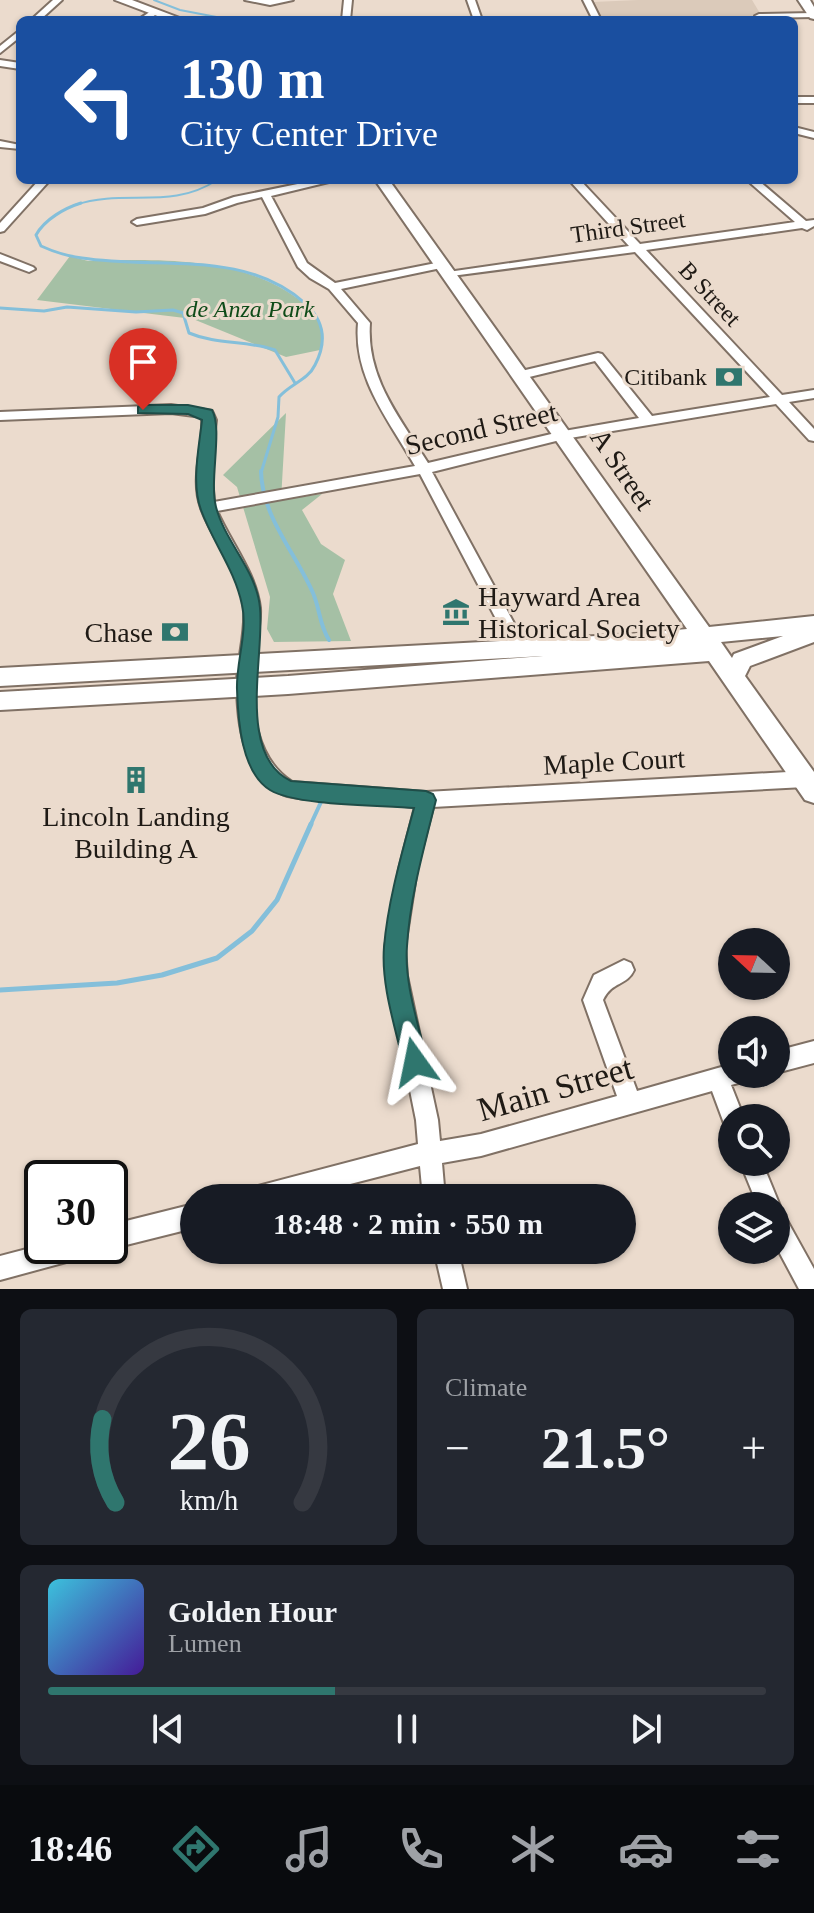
<!DOCTYPE html>
<meta charset="utf-8">
<style>
body{margin:0;font-family:"Times New Roman",serif;background:#242831;color:#f1f3f6;height:100vh;display:flex;flex-direction:column;font-size:30px;white-space:nowrap}
*{box-sizing:border-box;margin:0}
p{font-size:26px;color:#9ea1a6}
.icon{flex:none;width:44px;height:44px;fill:none;stroke:currentColor;stroke-width:2;stroke-linecap:round;stroke-linejoin:round}
.map{position:relative;height:1289px;overflow:hidden}
.panel{display:flex;flex-direction:column;gap:20px;padding:20px;background:#0d0f14;flex:1}
.panel>*{flex:none}
.banner{position:absolute;left:16px;top:16px;width:782px;height:168px;border-radius:12px;box-shadow:0 2px 6px #0004;background:#1a4fa0;color:#fff;overflow:hidden}
.needle{width:52px;rotate:292deg}
.controls{position:absolute;left:718px;top:928px;display:grid;gap:16px}
.controls a{display:grid;place-items:center;width:72px;height:72px;border-radius:50%;background:#171b24;box-shadow:0 2px 6px #0004;font-size:40px}
.speed{position:absolute;left:24px;top:1160px;display:flex;gap:16px;font-size:40px;font-weight:700;text-align:center}
.speed>*{display:grid;place-content:center;width:104px;height:104px;border-radius:50%;background:#171b24;box-shadow:0 2px 6px #0004;line-height:1}
.speed .limit{border:4px solid #111;border-radius:12px;background:#fff;color:#111}
.pin{position:absolute;display:grid;place-items:center;width:68px;height:68px;color:#fff;margin:-82px -34px;border-radius:50% 50% 50% 0;rotate:-45deg;box-shadow:0 0 8px #0007}
.pin .icon{rotate:45deg}
.me{position:absolute;width:88px;margin:-44px;rotate:348deg;stroke-linejoin:round;filter:drop-shadow(0 0 6px #0008)}
.turn{display:flex;align-items:center;gap:28px;height:168px;padding:0 32px;font-size:36px}
.turn .icon{width:104px;height:104px;stroke-width:2.5}
.turn b{display:block;font-size:56px;line-height:68px}
.big{font-size:60px;font-weight:700;line-height:1.1}
.panel .tile{flex:1;display:flex;flex-direction:column;justify-content:center;gap:12px;min-width:0;padding:0 28px;border-radius:12px;background:#242831}
.panel .dial{align-items:center;gap:0}
.dial svg{height:208px;overflow:visible;fill:none;stroke:#363941;stroke-width:7;stroke-linecap:round;text-anchor:middle}
.dial text{fill:#f1f3f6;stroke:none}
.song{display:flex;align-items:center;gap:24px}
.cover{width:96px;height:96px;border-radius:12px;background:linear-gradient(135deg,hsl(190 70% 55%),hsl(260 70% 35%))}
.played{height:8px;border-radius:4px;background:linear-gradient(90deg,#2f766e 40%,#363941 40%)}
.keys{display:flex;justify-content:space-around;direction:ltr}
.heat{display:flex;justify-content:space-between;align-items:center;font-size:44px;direction:ltr}
.panel .tiles{flex:1;display:grid;gap:20px;grid-template-columns:1fr 1fr}
.tile:last-child{grid-column:span 2}
.trip{position:absolute;left:180px;top:1184px;width:456px;height:80px;border-radius:40px;background:#171b24;box-shadow:0 2px 6px #0004;font-weight:700;line-height:80px;text-align:center}
.tabs{display:flex;height:128px;justify-content:space-around;align-items:center;background:#090b0e;color:#9ea1a6}
.tabs .icon{width:56px;height:56px}
.tabs .selected{color:#2f766e}
.tabs b{font-size:36px;color:#f1f3f6}
.map>svg:first-child{display:block}
.education{fill:#dbcaba}
.green{fill:#a5c0a5}
.lines{fill:none;stroke-linecap:round;stroke-linejoin:round}
.stream-far3{stroke:#84bfda;stroke-width:2}
.stream-far2{stroke:#84bfda;stroke-width:3}
.stream-far1{stroke:#84bfda;stroke-width:4}
.stream{stroke:#84bfda;stroke-width:5}
.minor-casing{stroke:#807165;stroke-width:4}
.major-casing{stroke:#807165;stroke-width:4}
.minor{fill:#fff;fill-rule:evenodd}
.major{fill:#fff;fill-rule:evenodd}
.route{fill:#2f766e;stroke:#1f4d48;stroke-width:2}
.labels{text-anchor:middle;stroke-width:6;stroke-linejoin:round;paint-order:stroke}
.far-street-label{font-size:24px;fill:#1f1a15;stroke:#ebdbcd}
.far-park-label{font-size:24px;font-style:italic;fill:#0e4b18;stroke:#ebdbcd}
.far-poi-label{font-size:24px;fill:#1f1a15;stroke:#ebdbcd;text-anchor:end}
.street-label{font-size:28px;fill:#1f1a15;stroke:#ebdbcd}
.poi-label{font-size:28px;fill:#1f1a15;stroke:#ebdbcd;text-anchor:start}
.near-street-label{font-size:34px;fill:#1f1a15;stroke:#ebdbcd}
</style>
<div class="map">
<svg width="814" height="1289" viewBox="0 0 814 1289">
<rect width="100%" height="100%" fill="#ebdbcd"/>
<path class="education" d="M 638,0 L 752,0 L 764,20 L 603,20 L 593,2 Z"/>
<g class="green">
<path d="M 70,256 L 88,261 C 158,259 247,256 303,303 C 319,317 327,327 320,350 L 286,357 L 193,319 L 37,300 Z"/>
<path d="M 286,413 L 281,500 L 322,494 L 302,510 L 321,544 L 345,560 L 333,594 L 351,641 L 274,642 L 267,629 L 270,597 L 237,487 L 223,475 Z"/>
</g>
<g class="lines">
<g class="stream-far3">
<path d="M 154,0 L 180,10 L 232,20"/>
<path d="M 75,205 C 125,188 170,211 217,180"/>
</g>
<g class="stream-far2">
<path d="M 81,203 C 65,208 45,219 36,235 L 41,246 C 54,252 67,256 82,258 C 158,270 244,248 306,304 C 325,322 327,342 315,365 C 308,380 290,384 279,397 L 278,417 L 261,473"/>
<path d="M 0,308 L 44,311 L 67,307 L 136,312 L 173,310 L 183,313 L 189,333 C 217,345 246,340 275,350 L 295,383"/>
</g>
<g class="stream-far1">
<path d="M 261,471 C 262,517 295,552 313,593 C 320,609 319,624 329,640"/>
<path d="M 310,826 L 321,802"/>
</g>
<path class="stream" d="M 0,990 L 117,983 L 162,975 L 217,958 L 252,931 L 277,900 L 311,824"/>
<g class="minor-casing">
<g id="minor">
<path d="M 53,0 L 62,0 L 40,20 L 31,20 Z"/>
<path d="M 245,0 L 293,0 L 270,5 Z"/>
<path d="M 344,0 L 352,0 L 350,20 L 342,20 Z"/>
<path d="M 467,0 L 475,0 L 482,20 L 474,20 Z"/>
<path d="M 583,0 L 591,0 L 601,20 L 593,20 Z"/>
<path d="M 151,11 L 158,13 L 148,20 L 138,20 Z"/>
<path d="M 813,13 L 813,17 L 759,18 L 755,16 L 759,14 Z"/>
<path d="M 20,30 L 20,37 L 0,53 L 0,46 Z"/>
<path d="M 0,60 L 20,63 L 20,69 L 0,66 Z"/>
<rect x="794" y="97" width="20" height="6"/>
<path d="M 794,127 L 814,132 L 814,138 L 794,133 Z"/>
<path d="M 0,141 L 20,145 L 20,149 L 0,147 Z"/>
<path d="M 39,180 L 50,180 L 4,231 L 0,232 L 0,223 Z"/>
<path d="M 317,180 L 337,180 L 271,196 L 307,263 L 335,283 L 441,262 L 447,265 L 441,268 L 341,289 L 370,323 C 366,378 400,418 428,463 L 564,431 L 639,418 L 595,361 L 521,379 L 515,375 L 517,372 L 598,353 L 602,354 L 652,416 L 770,397 L 635,252 L 444,277 L 444,273 L 448,272 L 629,246 L 569,180 L 580,180 L 640,244 L 795,222 L 747,180 L 758,180 L 806,221 L 814,220 L 814,226 L 807,230 L 802,228 L 646,250 L 782,395 L 814,390 L 814,398 L 789,402 L 814,429 L 814,441 L 809,440 L 776,404 L 564,439 L 432,472 L 528,649 L 526,653 L 514,653 L 420,474 L 217,511 C 231,543 256,573 260,608 C 261,624 256,641 255,657 C 250,701 252,756 292,782 L 426,792 L 805,771 L 811,774 L 814,779 L 811,784 L 805,787 L 433,807 L 417,869 L 405,947 L 407,976 L 438,1120 L 440,1141 L 481,1134 L 617,1096 L 583,1000 L 594,975 L 624,960 L 631,963 L 634,970 C 627,986 612,981 603,1000 L 637,1091 L 732,1064 L 732,1074 L 745,1074 L 742,1082 L 731,1085 L 744,1118 L 732,1118 L 732,1129 L 725,1126 L 712,1091 L 481,1156 L 442,1163 L 445,1198 L 423,1198 L 420,1166 L 296,1198 L 243,1198 L 246,1190 L 254,1187 L 418,1144 L 416,1120 L 387,976 L 385,947 L 399,869 L 415,807 C 385,804 354,802 324,800 C 311,798 294,800 282,794 C 242,773 237,721 237,681 C 238,657 246,632 244,608 C 241,571 213,542 201,508 C 190,478 204,447 202,417 L 171,413 L 0,420 L 0,412 L 171,405 L 212,411 L 216,420 L 211,466 L 214,502 L 415,466 C 389,420 353,378 358,323 L 329,289 L 310,278 L 298,267 L 262,197 L 237,203 L 205,214 L 137,225 L 132,222 L 137,219 L 203,208 L 234,197 Z"/>
<path d="M 0,254 L 33,267 L 35,269 L 29,272 L 0,261 Z"/>
<path d="M 814,1041 L 814,1063 L 776,1073 L 776,1051 Z"/>
<path d="M 740,1162 L 762,1162 L 780,1206 L 778,1212 L 784,1215 L 814,1269 L 814,1289 L 799,1289 L 776,1246 L 776,1206 L 758,1206 Z"/>
<path d="M 194,1204 L 194,1228 L 110,1249 L 104,1246 L 110,1246 L 110,1225 Z"/>
<path d="M 42,1245 L 93,1246 L 89,1254 L 81,1258 L 0,1280 L 0,1256 Z"/>
<path d="M 434,1250 L 458,1250 L 467,1289 L 443,1289 Z"/>
</g>
</g>
<g class="major-casing">
<g id="major">
<path d="M 115,0 L 132,0 L 185,20 L 168,20 Z"/>
<path d="M 798,0 L 810,0 L 814,7 L 814,19 L 810,18 Z"/>
<path d="M 375,180 L 389,180 L 709,627 L 814,616 L 814,642 L 750,666 L 745,676 L 814,772 L 814,803 L 805,800 L 709,661 L 288,694 L 0,710 L 0,692 L 288,676 L 543,656 L 0,686 L 0,668 L 633,634 L 687,629 ZM 783,636 L 734,654 L 732,658 L 721,642 Z"/>
</g>
</g>
<use href="#minor" class="minor"/>
<use href="#major" class="major"/>
</g>
<path class="route" d="M 143,405 L 188,405 L 212,410 C 223,429 209,480 216,507 C 225,542 257,571 260,608 C 265,654 236,755 291,781 L 426,791 L 433,794 L 436,800 C 424,848 410,897 407,946 C 404,984 419,1025 427,1062 L 424,1071 L 415,1074 L 406,1071 L 403,1062 C 395,1026 381,985 384,947 C 388,900 402,853 414,808 C 380,805 296,806 270,790 C 241,772 238,720 237,689 C 236,663 248,631 242,605 C 235,570 213,543 201,510 C 191,483 199,448 202,420 L 188,414 L 138,413 L 138,407 Z"/>
<defs>
<g id="bank-bare" transform="scale(2.16)"><path d="M-6-4H6V4H-6ZM0-2.3a2.3 2.3 0 1 0 0 4.6a2.3 2.3 0 1 0 0-4.6Z" fill="#2f766e" stroke="#ebdbcd" stroke-width="2.5" paint-order="stroke"/></g>
<g id="museum-bare" transform="scale(2.16)"><path d="M0-6L6-3V-2H-6V-3ZM-5-1h2V3h-2ZM-1-1h2V3h-2ZM3-1h2V3H3ZM-6 4H6V6H-6Z" fill="#2f766e" stroke="#ebdbcd" stroke-width="2.5" paint-order="stroke"/></g>
<g id="building-bare" transform="scale(2.16)"><path d="M-4-6H4V6H1V3H-1V6H-4ZM-2.5-4.3h1.7v1.8h-1.7ZM.8-4.3h1.7v1.8H.8ZM-2.5-1h1.7V.8h-1.7ZM.8-1h1.7V.8H.8Z" fill="#2f766e" stroke="#ebdbcd" stroke-width="2.5" paint-order="stroke"/></g>
</defs>
<g fill-rule="evenodd">
<use href="#bank-bare" x="729" y="377"/>
<use href="#museum-bare" x="456" y="612"/>
<use href="#bank-bare" x="175" y="632"/>
<use href="#building-bare" x="136" y="780"/>
</g>
<g class="labels">
<g class="far-street-label">
<text transform="translate(628 227) rotate(-8)" y="8">Third Street</text>
<text transform="translate(710 294) rotate(47)" y="8">B Street</text>
</g>
<g class="far-park-label">
<text x="250" y="317">de Anza Park</text>
</g>
<g class="far-poi-label">
<text x="707" y="385">Citibank</text>
</g>
<g class="street-label">
<text transform="translate(481 428) rotate(-13)" y="10">Second Street</text>
<text transform="translate(623 469) rotate(56)" y="10">A Street</text>
<text transform="translate(614 761) rotate(-3)" y="10">Maple Court</text>
</g>
<g class="poi-label">
<text x="478" y="606">Hayward Area<tspan x="478" dy="32">Historical Society</tspan></text>
<text x="153" y="642" text-anchor="end">Chase</text>
<text x="136" y="826" text-anchor="middle">Lincoln Landing<tspan x="136" dy="32">Building A</tspan></text>
</g>
<g class="near-street-label">
<text transform="translate(555 1088) rotate(-16)" y="12">Main Street</text>
</g>
</g>
</svg>
<div class="controls">
<a><svg class="needle" viewBox="-14 -14 28 28"><path d="M0-13l5 13h-10z" fill="#e53935"/><path d="M0 13l5-13h-10z" fill="#9ea1a6"/></svg></a>
<a><svg class="icon" aria-label="sound" viewBox="0 0 24 24"><path d="M4 9h4l5-4v14l-5-4H4zM17 9q2 3 0 6"/></svg></a>
<a><svg class="icon" aria-label="search" viewBox="0 0 24 24"><circle cx="10" cy="10" r="6"/><path d="M15 15l6 6"/></svg></a>
<a><svg class="icon" aria-label="layers" viewBox="0 0 24 24"><path d="M12 4l9 5-9 5-9-5zM3 14l9 5 9-5"/></svg></a>
</div>
<div class="speed"><div class="limit">30</div></div>
<div class="pin" style="left:143px;top:410px;background:#d93025"><svg class="icon" aria-label="arrive" viewBox="0 0 24 24"><path d="M6 21V4h12l-3 4 3 4H6"/></svg></div>
<svg class="me" style="left:415px;top:1062px" viewBox="-20 -20 40 40"><path d="M0-17L14 15 0 8-14 15z" fill="#2f766e" stroke="#fff" stroke-width="4"/></svg>
<div class="trip">18:48 · 2 min · 550 m</div>
<div class="banner">
<div class="turn"><svg class="icon" aria-label="left" viewBox="0 0 24 24"><path d="M17 20v-9H6M10 6l-5 5 5 5"/></svg><div><b>130 m</b>City Center Drive</div></div>
</div>
</div>
<section class="panel">
<div class="tiles">
<div class="tile dial"><svg viewBox="0 0 100 80">
<path d="M14 69A42 42 0 1 1 86 69"/>
<path d="M14 69A42 42 0 0 1 9 37" stroke="#2f766e"/>
<text x="50" y="56" font-size="32" font-weight="700">26</text>
<text x="50" y="72" font-size="11">km/h</text>
</svg></div>
<div class="tile"><p>Climate</p>
<div class="heat"><a>−</a><b class="big">21.5°</b><a>+</a></div>
</div>
<div class="tile">
<div class="song"><i class="cover"></i><div><b>Golden Hour</b><p>Lumen</p></div></div>
<div class="played"></div>
<div class="keys"><svg class="icon" aria-label="previous" viewBox="0 0 24 24"><path d="M18 5L8 12l10 7zM5 5v14"/></svg><svg class="icon" aria-label="pause" viewBox="0 0 24 24"><path d="M8 5v14M16 5v14"/></svg><svg class="icon" aria-label="next" viewBox="0 0 24 24"><path d="M6 5l10 7-10 7zM19 5v14"/></svg></div>
</div>
</div>
</section>
<nav class="tabs">
<b>18:46</b>
<svg class="icon selected" aria-label="directions" viewBox="0 0 24 24"><path d="M12 3l9 9-9 9-9-9zM9 14v-3h6M13 9l2 2-2 2"/></svg>
<svg class="icon" aria-label="music" viewBox="0 0 24 24"><path d="M9 18V5l10-2v13"/><circle cx="6" cy="18" r="3"/><circle cx="16" cy="16" r="3"/></svg>
<svg class="icon" aria-label="phone" viewBox="0 0 24 24"><path d="M5 4h4l2 5-3 2q2 4 5 5l2-3 5 2v4C11 20 4 13 5 4z"/></svg>
<svg class="icon" aria-label="climate" viewBox="0 0 24 24"><path d="M12 3v18M4 7l16 10M4 17L20 7"/></svg>
<svg class="icon" aria-label="car" viewBox="0 0 24 24"><path d="M5 17H2v-5l4-1 3-4h7l3 4 3 1v5h-3M9 17h6M6 11h13"/><circle cx="7" cy="17" r="2"/><circle cx="17" cy="17" r="2"/></svg>
<svg class="icon" aria-label="filters" viewBox="0 0 24 24"><path d="M4 7h16M4 17h16"/><circle cx="9" cy="7" r="2"/><circle cx="15" cy="17" r="2"/></svg>
</nav>
